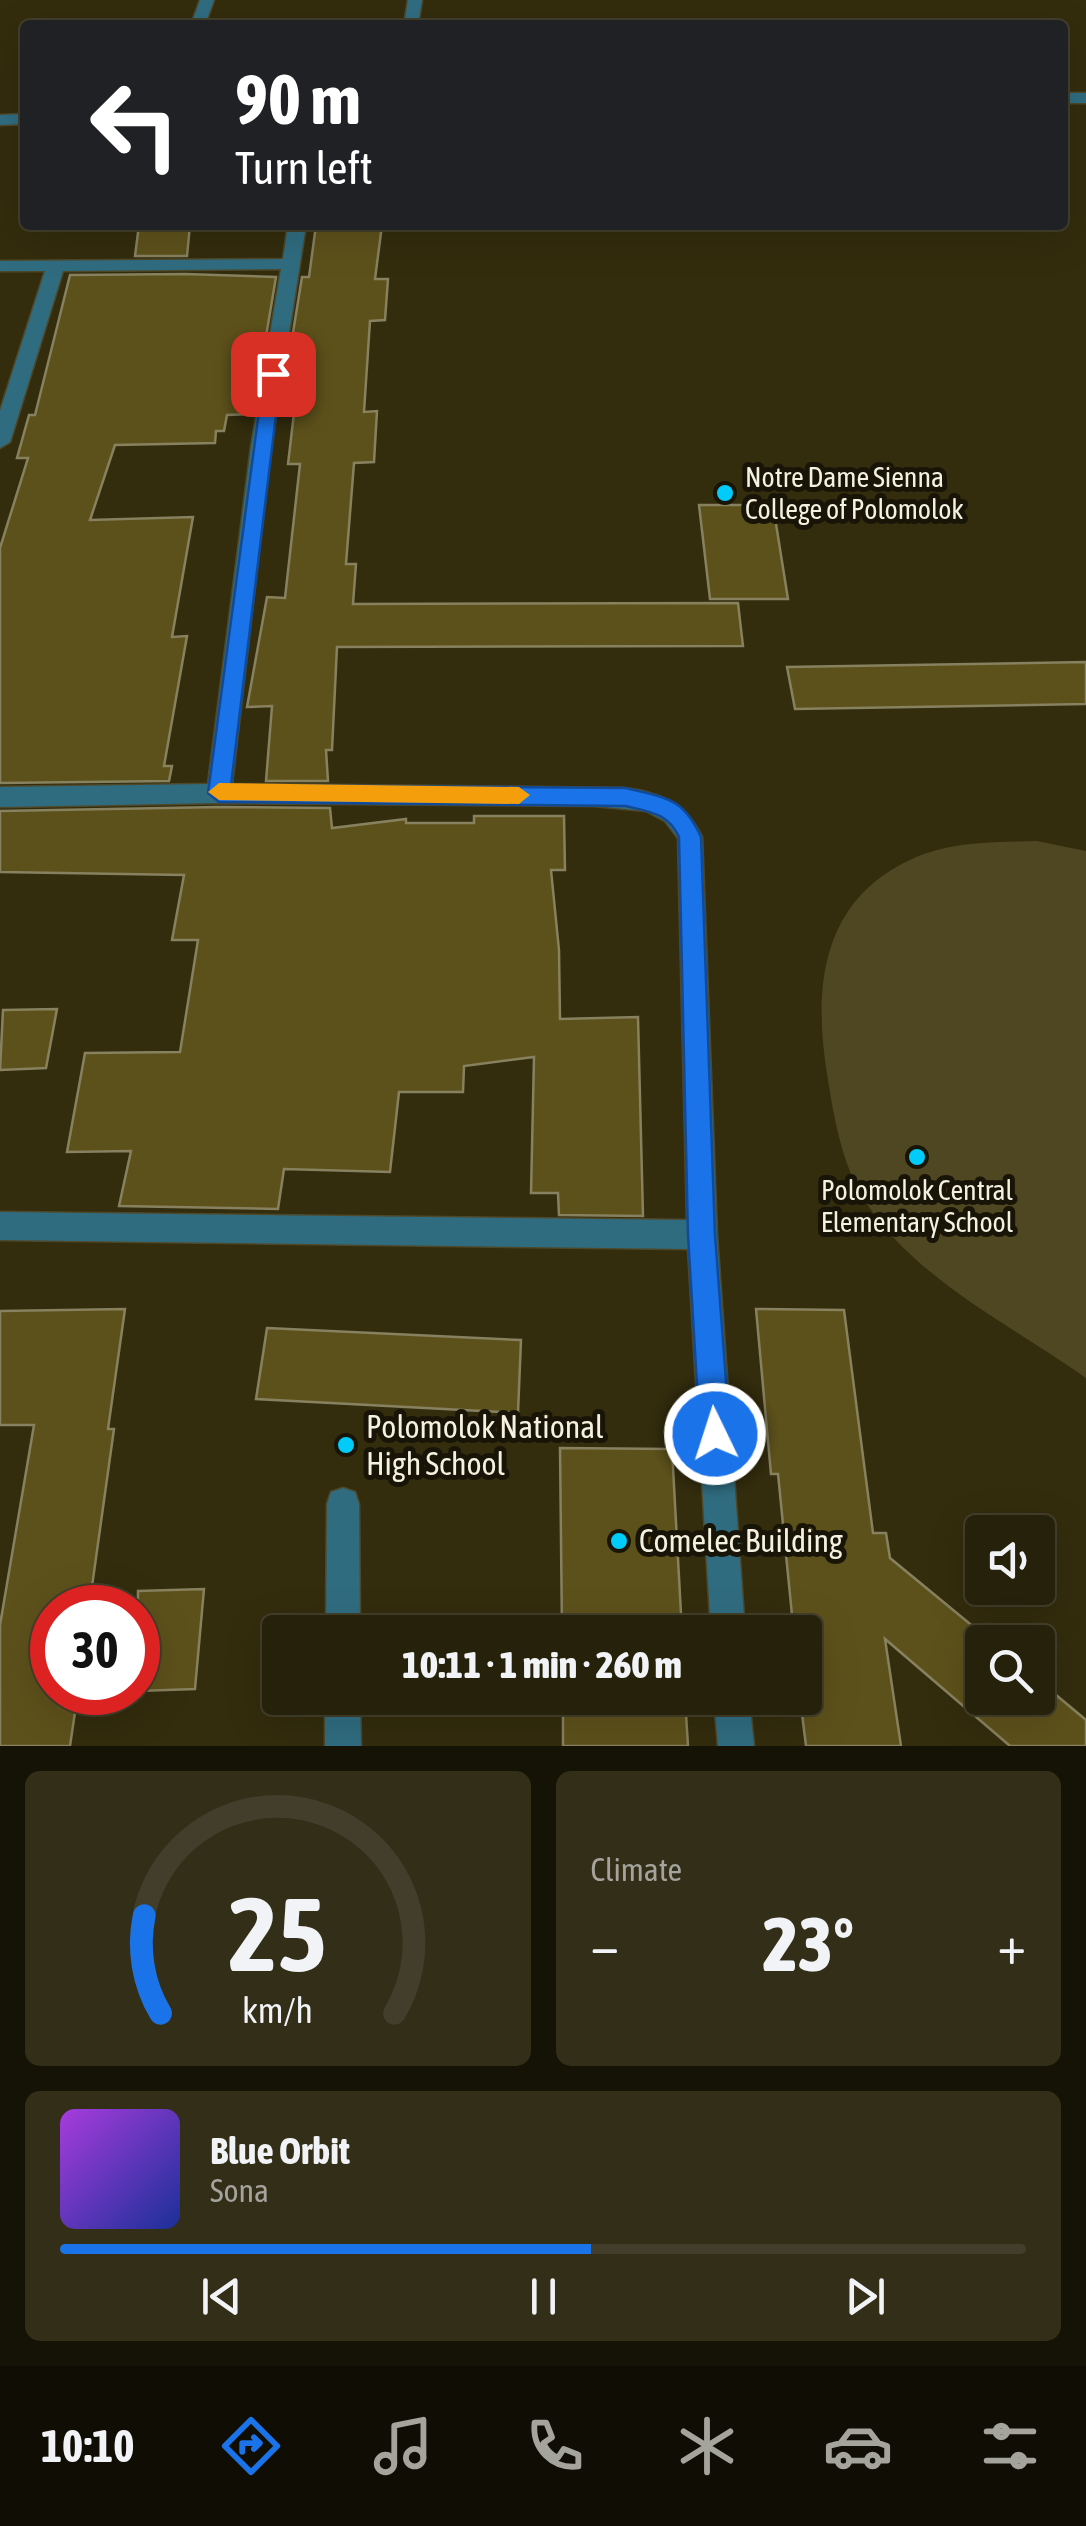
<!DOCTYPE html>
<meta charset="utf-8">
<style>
body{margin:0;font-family:"Asap Condensed",sans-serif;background:#322e18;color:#f1f3f6;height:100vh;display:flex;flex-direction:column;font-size:38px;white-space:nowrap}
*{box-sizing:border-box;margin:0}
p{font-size:32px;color:#a4a39c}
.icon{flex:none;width:55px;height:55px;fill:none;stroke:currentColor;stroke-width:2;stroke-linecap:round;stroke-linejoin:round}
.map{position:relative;height:1746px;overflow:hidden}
.sheet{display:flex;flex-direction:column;gap:25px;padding:25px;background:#151206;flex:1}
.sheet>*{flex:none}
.banner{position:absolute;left:20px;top:20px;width:1048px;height:210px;border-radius:10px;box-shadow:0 10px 40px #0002,0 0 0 2px #423e2b;background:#202124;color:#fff;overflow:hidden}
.buttons{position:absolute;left:965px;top:1515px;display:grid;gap:20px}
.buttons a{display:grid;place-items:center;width:90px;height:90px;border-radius:10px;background:#26210a;box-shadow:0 10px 40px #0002,0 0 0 2px #423e2b;font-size:50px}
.speed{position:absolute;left:30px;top:1585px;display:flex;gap:20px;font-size:50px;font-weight:700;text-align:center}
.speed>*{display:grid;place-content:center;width:130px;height:130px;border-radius:50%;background:#26210a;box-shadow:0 10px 40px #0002,0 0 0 2px #423e2b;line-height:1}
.speed .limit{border:15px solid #d22;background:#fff;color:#111}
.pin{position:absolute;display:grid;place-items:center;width:85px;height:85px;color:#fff;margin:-42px;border-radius:20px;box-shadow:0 5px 15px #0006}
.me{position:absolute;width:110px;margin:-55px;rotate:356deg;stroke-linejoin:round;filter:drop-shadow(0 0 8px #0008)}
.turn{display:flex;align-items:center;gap:35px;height:210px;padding:0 50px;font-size:45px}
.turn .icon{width:130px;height:130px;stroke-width:2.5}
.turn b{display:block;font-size:70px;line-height:85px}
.big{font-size:75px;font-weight:800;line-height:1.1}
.sheet .widget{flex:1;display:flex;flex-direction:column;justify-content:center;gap:15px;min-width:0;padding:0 35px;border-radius:15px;background:#322e18}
.sheet .dial{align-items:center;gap:0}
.dial svg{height:260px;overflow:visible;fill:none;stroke:#423e2b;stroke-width:7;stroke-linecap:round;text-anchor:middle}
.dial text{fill:#f1f3f6;stroke:none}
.song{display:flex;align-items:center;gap:30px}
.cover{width:120px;height:120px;border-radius:15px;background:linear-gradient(135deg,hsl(280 70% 55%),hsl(230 70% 35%))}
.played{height:10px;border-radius:5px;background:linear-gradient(90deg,#1a73e8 55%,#423e2b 55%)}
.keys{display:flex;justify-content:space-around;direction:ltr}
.heat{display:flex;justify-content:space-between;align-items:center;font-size:55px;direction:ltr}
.sheet .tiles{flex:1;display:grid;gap:25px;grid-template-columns:1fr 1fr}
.widget:last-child{grid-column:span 2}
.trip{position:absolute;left:262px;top:1615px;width:560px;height:100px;border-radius:10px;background:#26210a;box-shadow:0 10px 40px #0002,0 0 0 2px #423e2b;font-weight:800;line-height:100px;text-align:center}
.menu{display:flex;height:160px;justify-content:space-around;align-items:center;background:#0f0d04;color:#a4a39c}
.menu .icon{width:70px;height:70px}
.menu .active{color:#1a73e8}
.menu b{font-size:45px;color:#f1f3f6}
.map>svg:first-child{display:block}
.green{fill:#4f4721}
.building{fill:#5d511b;stroke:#87815f;stroke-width:2.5}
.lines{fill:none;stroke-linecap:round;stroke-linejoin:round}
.minor-casing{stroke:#4e482a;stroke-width:3}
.minor{fill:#306c80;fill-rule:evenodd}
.route{fill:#1a73e8;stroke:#114b97;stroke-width:2.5}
.slow{fill:#f59e0b}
.poi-dot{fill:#00cbf9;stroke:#181508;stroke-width:4}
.labels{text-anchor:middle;stroke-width:10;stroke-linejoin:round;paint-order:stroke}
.poi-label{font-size:28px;fill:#f5f1df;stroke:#181508;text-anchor:start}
.near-poi-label{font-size:32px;fill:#f5f1df;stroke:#181508;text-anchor:start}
</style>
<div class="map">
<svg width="1086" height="1746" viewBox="0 0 1086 1746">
<rect width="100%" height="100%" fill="#332c0d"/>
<path class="green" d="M 1037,841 L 1086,851 L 1086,1378 C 1013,1326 918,1281 867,1204 C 842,1167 834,1118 827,1074 C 812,980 824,892 924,854 C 959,841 1000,842 1037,841 Z"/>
<g class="building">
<path d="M 139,225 L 190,225 L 187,256 L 135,256 Z"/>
<path d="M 316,225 L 382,225 L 375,279 L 388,279 L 385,320 L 370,321 L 364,412 L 377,411 L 374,462 L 354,463 L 346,564 L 356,564 L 353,604 L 738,603 L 743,646 L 337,647 L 332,750 L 326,750 L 328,781 L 266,781 L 272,706 L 247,707 L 267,597 L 285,598 L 300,464 L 288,464 L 294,413 L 280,413 L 302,277 L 309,277 Z"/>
<path d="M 185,274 L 276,277 L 253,414 L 227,415 L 224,431 L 216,431 L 215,443 L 115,445 L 90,520 L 193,517 L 172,637 L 187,636 L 164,766 L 172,766 L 169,781 L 0,783 L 0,548 L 28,458 L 17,458 L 29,415 L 35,415 L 70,275 Z"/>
<path d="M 699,505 L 773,505 L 788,599 L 710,599 Z"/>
<path d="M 1086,662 L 1086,704 L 795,709 L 787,667 Z"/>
<path d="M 219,807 L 330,808 L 332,828 L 406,819 L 406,823 L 474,823 L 474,816 L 564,816 L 565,870 L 551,870 L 559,950 L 560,1019 L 638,1017 L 643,1216 L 559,1215 L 558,1193 L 531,1193 L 534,1057 L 464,1066 L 463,1092 L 399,1092 L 390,1172 L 284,1169 L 278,1209 L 119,1206 L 131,1151 L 67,1152 L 85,1053 L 180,1052 L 198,940 L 172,940 L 184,875 L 0,872 L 0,811 Z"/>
<path d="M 57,1009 L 46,1068 L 0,1070 L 3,1010 Z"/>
<path d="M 125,1309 L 108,1429 L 114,1429 L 89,1608 L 52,1608 L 52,1692 L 78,1692 L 70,1746 L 0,1746 L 0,1625 L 34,1425 L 0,1425 L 0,1311 Z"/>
<path d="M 756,1309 L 844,1310 L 873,1533 L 886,1533 L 890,1558 L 992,1642 L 982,1642 L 982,1698 L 1038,1698 L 1038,1680 L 1086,1720 L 1086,1746 L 1010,1746 L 885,1639 L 901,1746 L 806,1746 L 800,1698 L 805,1698 L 805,1625 L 793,1625 L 778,1474 L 771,1474 Z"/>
<path d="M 267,1328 L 521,1340 L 518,1413 L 256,1399 Z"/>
<path d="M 560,1448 L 672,1449 L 682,1632 L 562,1632 Z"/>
<path d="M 204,1589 L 195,1689 L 138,1691 L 138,1591 Z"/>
<path d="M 563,1698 L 685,1698 L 688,1746 L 563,1746 Z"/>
</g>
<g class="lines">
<g class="minor-casing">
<g id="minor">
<path d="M 200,0 L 214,0 L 205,25 L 191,25 Z"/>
<path d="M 408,0 L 422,0 L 418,25 L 404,25 Z"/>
<rect x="1062" y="93" width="24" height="10"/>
<path d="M 25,114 L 25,124 L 0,125 L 0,115 Z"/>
<path d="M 288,225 L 306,225 L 271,447 L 232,784 L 623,788 C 660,792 685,803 702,837 L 717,1235 L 745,1632 L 711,1632 L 688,1249 L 0,1240 L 0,1212 L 687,1220 L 678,838 L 665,821 L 646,811 L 594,806 L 219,803 L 0,807 L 0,787 L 208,784 L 251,447 L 281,269 L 63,271 L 10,442 L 0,448 L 0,411 L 45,271 L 0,271 L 0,261 L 283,259 Z"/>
<path d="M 343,1488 L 355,1492 L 359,1504 L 360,1632 L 326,1632 L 327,1504 L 331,1492 Z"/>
<path d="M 325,1698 L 360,1698 L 361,1746 L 325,1746 Z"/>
<path d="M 714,1698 L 749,1698 L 754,1746 L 718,1746 Z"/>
</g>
</g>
<use href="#minor" class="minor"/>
</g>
<path class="route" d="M 273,368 L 281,374 L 231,785 L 626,788 C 666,798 683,797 701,837 L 715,1235 L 730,1434 L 725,1444 L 715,1448 L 705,1444 L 700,1434 L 688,1235 L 679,837 C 668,813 650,812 626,806 L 219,802 L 208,793 L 264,374 Z"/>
<path class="slow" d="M 219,783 L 519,787 L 530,795 L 519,804 L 219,800 L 208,792 Z"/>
<g class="poi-dot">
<circle cx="725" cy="493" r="10"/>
<circle cx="917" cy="1157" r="10"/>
<circle cx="346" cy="1445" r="10"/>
<circle cx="619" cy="1541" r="10"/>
</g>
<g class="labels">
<g class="poi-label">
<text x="745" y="487">Notre Dame Sienna<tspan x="745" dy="32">College of Polomolok</tspan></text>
<text x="917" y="1200" text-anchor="middle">Polomolok Central<tspan x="917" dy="32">Elementary School</tspan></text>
</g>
<g class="near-poi-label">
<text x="366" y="1438">Polomolok National<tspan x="366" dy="37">High School</tspan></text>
<text x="639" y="1552">Comelec Building</text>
</g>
</g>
</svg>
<div class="buttons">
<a><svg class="icon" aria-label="sound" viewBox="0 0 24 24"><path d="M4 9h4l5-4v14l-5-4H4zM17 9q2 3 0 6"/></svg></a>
<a><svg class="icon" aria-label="search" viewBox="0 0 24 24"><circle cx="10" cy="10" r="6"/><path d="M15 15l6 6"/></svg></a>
</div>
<div class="speed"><div class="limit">30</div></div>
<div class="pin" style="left:273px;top:374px;background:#d93025"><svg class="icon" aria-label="arrive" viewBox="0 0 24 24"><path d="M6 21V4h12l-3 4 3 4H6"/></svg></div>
<svg class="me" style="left:715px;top:1434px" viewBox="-20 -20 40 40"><circle r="17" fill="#1a73e8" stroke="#fff" stroke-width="3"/><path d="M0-11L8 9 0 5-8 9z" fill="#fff"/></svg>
<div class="trip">10:11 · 1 min · 260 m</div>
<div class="banner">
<div class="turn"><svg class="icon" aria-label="left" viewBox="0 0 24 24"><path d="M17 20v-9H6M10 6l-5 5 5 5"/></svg><div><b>90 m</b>Turn left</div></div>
</div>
</div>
<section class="sheet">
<div class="tiles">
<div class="widget dial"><svg viewBox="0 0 100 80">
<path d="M14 69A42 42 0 1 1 86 69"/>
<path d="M14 69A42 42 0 0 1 9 39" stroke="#1a73e8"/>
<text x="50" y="56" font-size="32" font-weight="700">25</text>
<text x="50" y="72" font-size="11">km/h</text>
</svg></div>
<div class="widget"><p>Climate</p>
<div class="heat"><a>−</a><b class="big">23°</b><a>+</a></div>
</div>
<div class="widget">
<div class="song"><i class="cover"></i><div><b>Blue Orbit</b><p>Sona</p></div></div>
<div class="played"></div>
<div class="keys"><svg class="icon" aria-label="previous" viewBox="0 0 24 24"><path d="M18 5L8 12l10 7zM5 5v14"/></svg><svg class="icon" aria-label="pause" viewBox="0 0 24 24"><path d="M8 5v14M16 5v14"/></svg><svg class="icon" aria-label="next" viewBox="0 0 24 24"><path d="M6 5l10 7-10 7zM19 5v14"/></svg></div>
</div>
</div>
</section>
<nav class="menu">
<b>10:10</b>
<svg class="icon active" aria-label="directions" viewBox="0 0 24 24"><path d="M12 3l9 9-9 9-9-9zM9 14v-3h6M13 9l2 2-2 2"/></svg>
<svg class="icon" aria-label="music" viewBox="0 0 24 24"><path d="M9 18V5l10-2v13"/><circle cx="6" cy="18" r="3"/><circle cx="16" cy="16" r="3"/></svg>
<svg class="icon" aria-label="phone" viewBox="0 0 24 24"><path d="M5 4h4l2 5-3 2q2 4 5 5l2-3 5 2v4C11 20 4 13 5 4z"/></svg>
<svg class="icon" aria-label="climate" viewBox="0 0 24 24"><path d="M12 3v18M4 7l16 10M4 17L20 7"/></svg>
<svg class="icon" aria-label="car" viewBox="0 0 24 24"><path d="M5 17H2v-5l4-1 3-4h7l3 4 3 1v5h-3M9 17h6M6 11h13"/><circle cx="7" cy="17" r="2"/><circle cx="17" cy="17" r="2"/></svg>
<svg class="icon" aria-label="filters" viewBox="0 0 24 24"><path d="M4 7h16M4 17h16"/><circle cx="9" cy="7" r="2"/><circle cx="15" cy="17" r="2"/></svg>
</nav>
